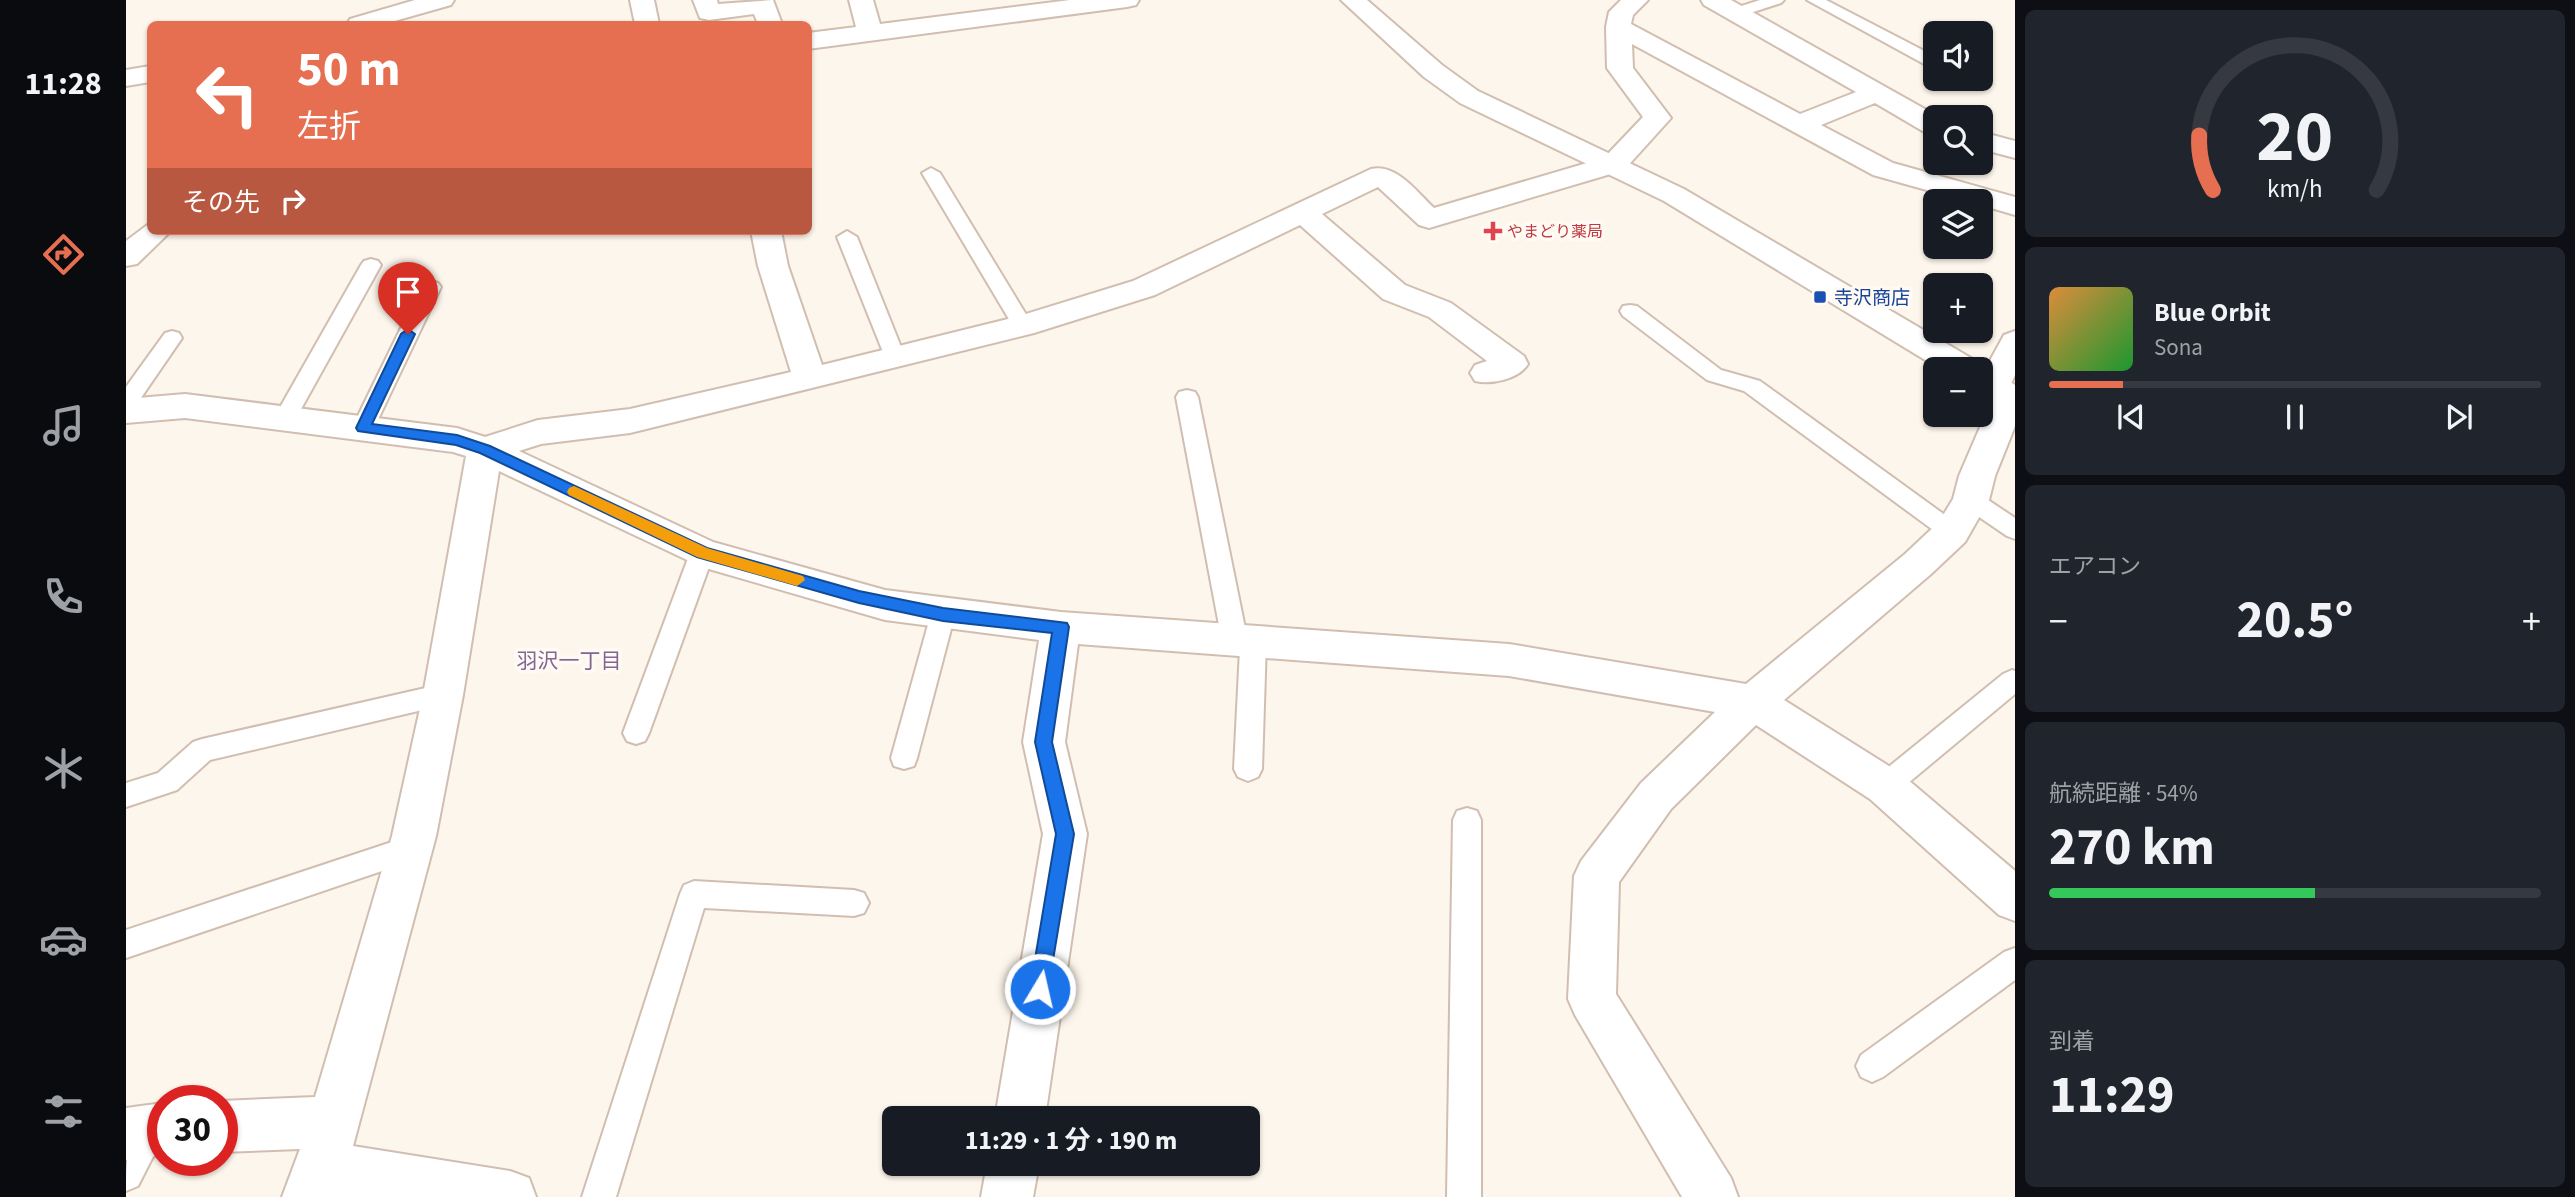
<!DOCTYPE html>
<html lang="ja">
<meta charset="utf-8">
<style>
body{margin:0;font-family:"Source Sans 3","Noto Sans JP",sans-serif;background:#20242c;color:#f1f3f6;height:100vh;display:flex;flex-direction:column;font-size:26px;white-space:nowrap}
*{box-sizing:border-box;margin:0}
p{font-size:23px;color:#9ea1a6}
.icon{flex:none;width:38px;height:38px;fill:none;stroke:currentColor;stroke-width:2;stroke-linecap:round;stroke-linejoin:round}
.map{position:relative;flex:1;overflow:hidden}
.drawer{display:flex;flex-direction:column;gap:10px;padding:10px;background:#0d0f14;width:560px}
.drawer>*{flex:none}
.hud{position:absolute;left:21px;top:21px;width:665px;height:214px;border-radius:10px;box-shadow:0 2px 5px #0004;background:#e76f51;color:#fff;overflow:hidden}
.fabs{position:absolute;left:1797px;top:21px;display:grid;gap:14px}
.fabs a{display:grid;place-items:center;width:70px;height:70px;border-radius:10px;background:#171b24;box-shadow:0 2px 5px #0004;font-size:35px}
.speed{position:absolute;left:21px;top:1085px;display:flex;gap:14px;font-size:35px;font-weight:700;text-align:center}
.speed>*{display:grid;place-content:center;width:91px;height:91px;border-radius:50%;background:#171b24;box-shadow:0 2px 5px #0004;line-height:1}
.speed .limit{border:10px solid #d22;background:#fff;color:#111}
.pin{position:absolute;display:grid;place-items:center;width:60px;height:60px;color:#fff;margin:-72px -30px;border-radius:50% 50% 50% 0;rotate:-45deg;box-shadow:0 0 7px #0007}
.pin .icon{rotate:45deg}
.me{position:absolute;width:77px;margin:-38px;rotate:9deg;stroke-linejoin:round;filter:drop-shadow(0 0 5px #0008)}
.turn{display:flex;align-items:center;gap:24px;height:147px;padding:0 35px;font-size:32px}
.turn .icon{width:91px;height:91px;stroke-width:2.5}
.turn b{display:block;font-size:49px;line-height:60px}
.then{display:flex;align-items:center;height:66px;padding:0 35px;background:#0003;gap:14px;font-size:26px}
.big{font-size:52px;font-weight:700;line-height:1.1}
.drawer .card{flex:1;display:flex;flex-direction:column;justify-content:center;gap:10px;min-width:0;padding:0 24px;border-radius:10px;background:#20242c}
.drawer .dial{align-items:center;gap:0}
.dial svg{height:182px;overflow:visible;fill:none;stroke:#363941;stroke-width:7;stroke-linecap:round;text-anchor:middle}
.dial text{fill:#f1f3f6;stroke:none}
.song{display:flex;align-items:center;gap:21px}
.cover{width:84px;height:84px;border-radius:10px;background:linear-gradient(135deg,hsl(30 70% 55%),hsl(130 70% 35%))}
.played{height:7px;border-radius:4px;background:linear-gradient(90deg,#e76f51 15%,#363941 15%)}
.keys{display:flex;justify-content:space-around;direction:ltr}
.heat{display:flex;justify-content:space-between;align-items:center;font-size:38px;direction:ltr}
.charge{height:10px;border-radius:5px;background:linear-gradient(90deg,#34c759 54%,#363941 0)}
.trip{position:absolute;left:756px;top:1106px;width:378px;height:70px;border-radius:10px;background:#171b24;box-shadow:0 2px 5px #0004;font-weight:700;line-height:70px;text-align:center}
main{display:flex;flex:1;min-height:0}
.menu{display:flex;flex-direction:column;width:126px;justify-content:space-around;align-items:center;background:#090b0e;color:#9ea1a6}
.menu .icon{width:49px;height:49px}
.menu .current{color:#e76f51}
.menu b{font-size:32px;color:#f1f3f6}
.map>svg:first-child{display:block}
.lines{fill:none;stroke-linecap:round;stroke-linejoin:round}
.service-casing{stroke:#d1beb0;stroke-width:4}
.minor-casing{stroke:#d1beb0;stroke-width:4}
.tertiary-casing{stroke:#d1beb0;stroke-width:4}
.service{fill:#fff;fill-rule:evenodd}
.minor{fill:#fff;fill-rule:evenodd}
.tertiary{fill:#fff;fill-rule:evenodd}
.route{fill:#1a73e8;stroke:#114b97;stroke-width:2}
.slow{fill:#f59e0b}
.health-dot{fill:#e0444e;stroke:#fffaf3;stroke-width:2.5}
.transit-dot{fill:#1a4fb4;stroke:#fffaf3;stroke-width:2.5}
.labels{text-anchor:middle;stroke-width:7;stroke-linejoin:round;paint-order:stroke}
.far-health-label{font-size:16px;fill:#be3a42;stroke:#fffaf3;text-anchor:start}
.transit-label{font-size:19px;fill:#164399;stroke:#fffaf3;text-anchor:start}
.neighbourhood-label{font-size:21px;fill:#846695;stroke:#fffaf3}
</style>
<main>
<nav class="menu">
<b>11:28</b>
<svg class="icon current" aria-label="directions" viewBox="0 0 24 24"><path d="M12 3l9 9-9 9-9-9zM9 14v-3h6M13 9l2 2-2 2"/></svg>
<svg class="icon" aria-label="music" viewBox="0 0 24 24"><path d="M9 18V5l10-2v13"/><circle cx="6" cy="18" r="3"/><circle cx="16" cy="16" r="3"/></svg>
<svg class="icon" aria-label="phone" viewBox="0 0 24 24"><path d="M5 4h4l2 5-3 2q2 4 5 5l2-3 5 2v4C11 20 4 13 5 4z"/></svg>
<svg class="icon" aria-label="climate" viewBox="0 0 24 24"><path d="M12 3v18M4 7l16 10M4 17L20 7"/></svg>
<svg class="icon" aria-label="car" viewBox="0 0 24 24"><path d="M5 17H2v-5l4-1 3-4h7l3 4 3 1v5h-3M9 17h6M6 11h13"/><circle cx="7" cy="17" r="2"/><circle cx="17" cy="17" r="2"/></svg>
<svg class="icon" aria-label="filters" viewBox="0 0 24 24"><path d="M4 7h16M4 17h16"/><circle cx="9" cy="7" r="2"/><circle cx="15" cy="17" r="2"/></svg>
</nav>
<div class="map">
<svg width="1889" height="1197" viewBox="0 0 1889 1197">
<rect width="100%" height="100%" fill="#fdf6ec"/>
<g class="lines">
<g class="service-casing">
<g id="service">
<path d="M 1634,0 L 1658,0 L 1655,3 L 1609,18 L 1601,13 L 1603,10 Z"/>
<path d="M 1681,0 L 1700,0 L 1810,57 L 1810,66 L 1800,65 Z"/>
<path d="M 805,168 L 814,173 L 907,326 L 904,331 L 890,331 L 887,326 L 796,173 Z"/>
<path d="M 721,231 L 731,237 L 779,357 L 776,362 L 762,362 L 759,357 L 711,237 Z"/>
<path d="M 245,259 L 252,261 L 255,265 L 170,418 L 167,423 L 159,426 L 151,423 L 148,418 L 235,265 L 238,261 Z"/>
<path d="M 305,281 L 312,283 L 315,287 L 248,428 L 245,433 L 237,436 L 229,433 L 226,428 L 295,287 L 298,283 Z"/>
<path d="M 1504,305 L 1511,306 L 1595,370 L 1634,381 L 1834,526 L 1838,532 L 1834,538 L 1826,541 L 1818,538 L 1618,391 L 1581,380 L 1497,316 L 1494,311 L 1497,306 Z"/>
<path d="M 46,331 L 53,333 L 56,338 L 8,408 L 0,410 L 0,387 L 39,333 Z"/>
<path d="M 1061,390 L 1069,392 L 1072,397 L 1120,633 L 1127,631 L 1136,634 L 1140,641 L 1136,769 L 1132,777 L 1122,781 L 1112,777 L 1108,769 L 1114,649 L 1109,651 L 1100,648 L 1096,641 L 1050,397 L 1053,392 Z"/>
<path d="M 1845,492 L 1853,494 L 1889,518 L 1889,539 L 1881,536 L 1837,506 L 1833,500 L 1837,494 Z"/>
<path d="M 576,544 L 584,547 L 588,553 L 523,733 L 519,741 L 510,744 L 501,741 L 497,733 L 564,553 L 568,547 Z"/>
<path d="M 817,604 L 826,607 L 829,614 L 791,758 L 788,766 L 778,769 L 768,766 L 765,758 L 805,614 L 808,607 Z"/>
<path d="M 1886,670 L 1889,671 L 1889,694 L 1769,794 L 1759,798 L 1749,794 L 1745,786 L 1749,778 L 1877,674 Z"/>
<path d="M 317,684 L 326,687 L 330,695 L 326,703 L 84,760 L 51,790 L 0,807 L 0,783 L 32,773 L 67,742 L 76,739 Z"/>
<path d="M 1341,808 L 1351,811 L 1355,820 L 1355,1197 L 1321,1197 L 1327,820 L 1331,811 Z"/>
<path d="M 284,836 L 294,840 L 298,849 L 294,858 L 0,958 L 0,930 Z"/>
<path d="M 568,881 L 728,890 L 738,893 L 743,903 L 738,913 L 728,916 L 578,908 L 490,1197 L 456,1197 L 554,894 L 558,885 Z"/>
<path d="M 1889,948 L 1889,980 L 1757,1077 L 1746,1082 L 1735,1077 L 1730,1066 L 1735,1055 L 1878,952 Z"/>
<path d="M 23,1115 L 35,1119 L 37,1137 L 12,1186 L 0,1191 C 0,1163 0,1127 23,1115 Z"/>
</g>
</g>
<g class="minor-casing">
<g id="minor">
<path d="M 504,0 L 528,0 L 533,24 L 509,24 Z"/>
<path d="M 567,0 L 591,0 L 592,4 L 647,0 L 656,24 L 632,24 L 628,14 L 583,20 L 574,18 Z"/>
<path d="M 723,0 L 747,0 L 754,24 L 944,0 L 1013,0 L 1010,5 L 1001,7 L 682,49 L 682,33 L 730,27 Z"/>
<path d="M 1495,0 L 1522,0 L 1507,15 L 1505,24 L 1674,114 L 1730,92 L 1578,5 L 1575,0 L 1605,0 L 1813,117 L 1810,117 L 1810,135 L 1800,133 L 1749,103 L 1695,125 L 1767,163 L 1889,197 L 1889,215 L 1855,205 L 1855,201 L 1840,201 L 1747,175 L 1506,44 L 1507,68 L 1545,118 L 1498,170 L 1303,228 L 1293,225 L 1252,187 L 1196,214 L 1279,285 L 1325,303 L 1398,356 L 1402,364 C 1393,379 1366,385 1349,381 L 1344,373 L 1349,365 L 1361,361 L 1303,317 L 1257,299 L 1174,225 L 1029,295 L 908,333 L 504,433 L 415,444 L 393,451 L 587,542 L 759,590 L 935,612 L 1383,644 L 1620,684 L 1779,554 L 1813,522 L 1827,499 L 1833,476 L 1867,397 L 1855,394 L 1855,377 L 1878,335 L 1889,331 L 1889,375 L 1884,386 L 1889,387 L 1889,426 L 1869,476 L 1863,500 L 1839,542 L 1805,574 L 1658,700 L 1774,773 L 1889,871 L 1889,921 L 1873,915 L 1744,799 L 1630,725 L 1545,809 L 1493,882 L 1490,994 L 1605,1178 L 1612,1197 L 1556,1197 L 1449,1015 L 1442,999 L 1448,876 L 1455,861 L 1515,783 L 1589,712 L 1383,676 L 952,644 L 939,742 L 961,834 L 919,1118 L 869,1118 L 917,834 L 897,742 L 913,640 L 759,620 L 576,567 L 373,471 L 337,695 L 310,836 L 227,1146 L 384,1171 L 403,1178 L 410,1197 L 156,1197 L 174,1149 L 96,1152 L 95,1101 L 189,1097 L 266,836 L 297,695 L 340,456 L 327,452 L 59,418 L 0,423 L 0,399 L 59,394 L 331,428 L 359,437 L 412,420 L 504,409 L 665,372 L 632,266 L 625,231 L 655,231 L 662,266 L 696,365 L 890,317 L 1007,281 L 1245,169 C 1270,163 1291,192 1308,208 L 1478,158 L 1517,117 L 1481,68 L 1480,27 L 1483,12 Z"/>
<path d="M 1855,132 L 1889,141 L 1889,158 L 1855,149 Z"/>
<path d="M 24,223 L 24,231 L 45,231 L 11,264 L 0,266 L 0,241 Z"/>
<path d="M 37,1103 L 37,1155 L 0,1160 L 0,1108 Z"/>
<path d="M 861,1164 L 913,1164 L 907,1197 L 855,1197 Z"/>
</g>
</g>
<g class="tertiary-casing">
<g id="tertiary">
<path d="M 289,0 L 328,0 L 325,5 L 258,24 L 221,24 L 224,19 Z"/>
<path d="M 1215,0 L 1241,0 L 1316,65 L 1352,91 L 1558,189 L 1850,361 L 1854,368 L 1867,371 L 1889,385 L 1889,412 L 1877,408 L 1855,394 L 1855,369 L 1814,369 L 1538,201 L 1334,103 L 1298,77 Z"/>
<path d="M 24,66 L 24,82 L 0,86 L 0,70 Z"/>
</g>
</g>
<use href="#service" class="service"/>
<use href="#minor" class="minor"/>
<use href="#tertiary" class="tertiary"/>
</g>
<path class="route" d="M 282,329 L 289,334 L 246,424 L 331,435 L 364,446 L 581,548 L 733,591 L 817,608 L 941,623 L 943,627 L 926,742 L 948,834 L 921,996 L 914,999 L 907,996 L 904,989 L 930,834 L 909,742 L 926,633 L 817,621 L 733,603 L 571,557 L 354,453 L 330,445 L 232,431 L 230,428 L 275,334 Z"/>
<path class="slow" d="M 448,486 L 581,548 L 677,576 L 679,580 L 671,586 L 571,557 L 443,495 L 441,492 L 443,488 Z"/>
<path class="health-dot" d="M1363.5 220.5h7v7h7v7h-7v7h-7v-7h-7v-7h7z"/>
<rect class="transit-dot" x="1687" y="290" width="14" height="14" rx="3.5"/>
<g class="labels">
<g class="far-health-label">
<text x="1381" y="237">やまどり薬局</text>
</g>
<g class="transit-label">
<text x="1708" y="304">寺沢商店</text>
</g>
<g class="neighbourhood-label">
<text x="443" y="668">羽沢一丁目</text>
</g>
</g>
</svg>
<div class="fabs">
<a><svg class="icon" aria-label="sound" viewBox="0 0 24 24"><path d="M4 9h4l5-4v14l-5-4H4zM17 9q2 3 0 6"/></svg></a>
<a><svg class="icon" aria-label="search" viewBox="0 0 24 24"><circle cx="10" cy="10" r="6"/><path d="M15 15l6 6"/></svg></a>
<a><svg class="icon" aria-label="layers" viewBox="0 0 24 24"><path d="M12 4l9 5-9 5-9-5zM3 14l9 5 9-5"/></svg></a>
<a>+</a>
<a>−</a>
</div>
<div class="speed"><div class="limit">30</div></div>
<div class="pin" style="left:282px;top:334px;background:#d93025"><svg class="icon" aria-label="arrive" viewBox="0 0 24 24"><path d="M6 21V4h12l-3 4 3 4H6"/></svg></div>
<svg class="me" style="left:914px;top:989px" viewBox="-20 -20 40 40"><circle r="17" fill="#1a73e8" stroke="#fff" stroke-width="3"/><path d="M0-11L8 9 0 5-8 9z" fill="#fff"/></svg>
<div class="trip">11:29 · 1 分 · 190 m</div>
<div class="hud">
<div class="turn"><svg class="icon" aria-label="left" viewBox="0 0 24 24"><path d="M17 20v-9H6M10 6l-5 5 5 5"/></svg><div><b>50 m</b>左折</div></div>
<div class="then">その先<svg class="icon" aria-label="right" viewBox="0 0 24 24"><path d="M7 20v-9h11M14 6l5 5-5 5"/></svg></div>
</div>
</div>
<section class="drawer">
<div class="card dial"><svg viewBox="0 0 100 80">
<path d="M14 69A42 42 0 1 1 86 69"/>
<path d="M14 69A42 42 0 0 1 8 45" stroke="#e76f51"/>
<text x="50" y="56" font-size="32" font-weight="700">20</text>
<text x="50" y="72" font-size="11">km/h</text>
</svg></div>
<div class="card">
<div class="song"><i class="cover"></i><div><b>Blue Orbit</b><p>Sona</p></div></div>
<div class="played"></div>
<div class="keys"><svg class="icon" aria-label="previous" viewBox="0 0 24 24"><path d="M18 5L8 12l10 7zM5 5v14"/></svg><svg class="icon" aria-label="pause" viewBox="0 0 24 24"><path d="M8 5v14M16 5v14"/></svg><svg class="icon" aria-label="next" viewBox="0 0 24 24"><path d="M6 5l10 7-10 7zM19 5v14"/></svg></div>
</div>
<div class="card"><p>エアコン</p>
<div class="heat"><a>−</a><b class="big">20.5°</b><a>+</a></div>
</div>
<div class="card"><p>航続距離 · 54%</p><b class="big">270 km</b><div class="charge"></div></div>
<div class="card"><p>到着</p><b class="big">11:29</b></div>
</section>
</main>
